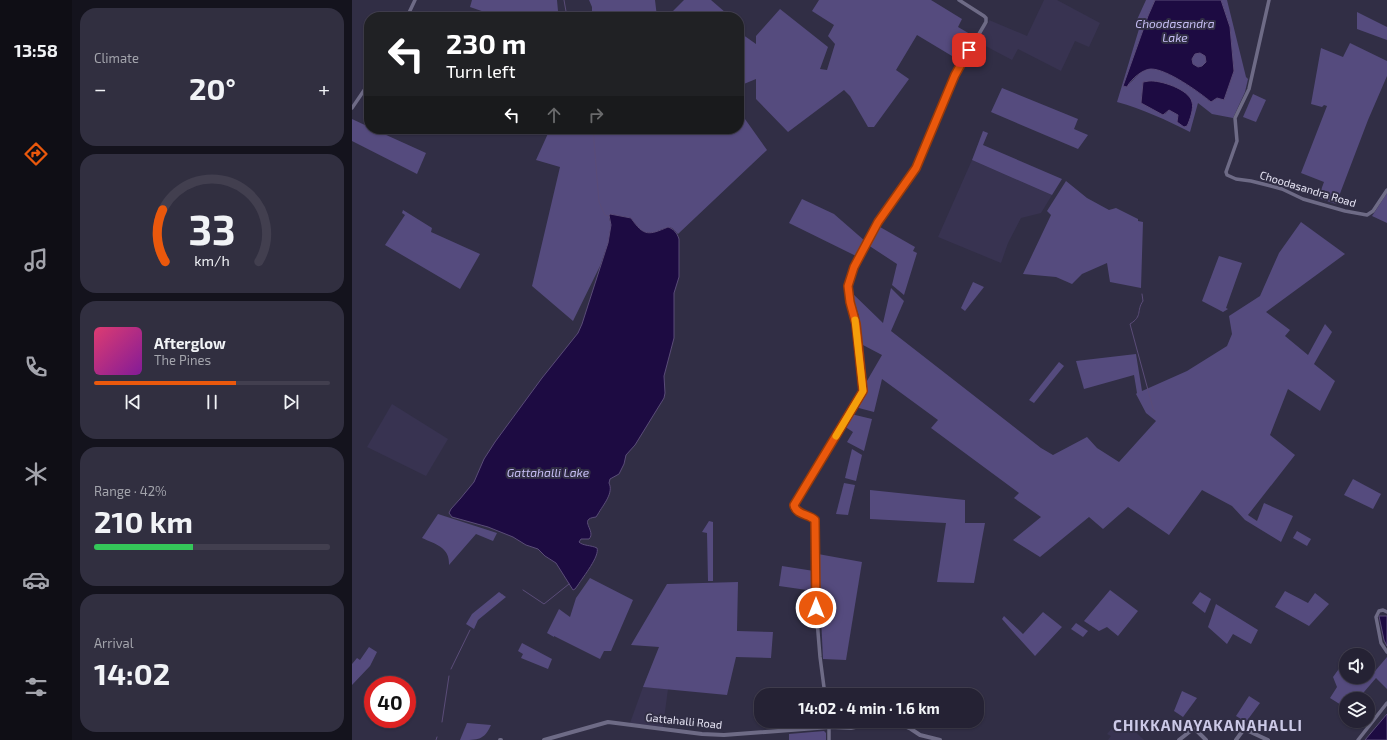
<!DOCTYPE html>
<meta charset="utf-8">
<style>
body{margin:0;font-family:"Exo 2",sans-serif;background:#312f40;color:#f1f3f6;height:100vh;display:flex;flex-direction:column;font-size:15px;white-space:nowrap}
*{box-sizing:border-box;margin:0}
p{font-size:13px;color:#a3a4ac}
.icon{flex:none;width:22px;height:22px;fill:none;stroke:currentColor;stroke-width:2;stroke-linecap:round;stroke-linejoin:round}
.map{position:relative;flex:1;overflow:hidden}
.drawer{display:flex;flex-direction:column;gap:8px;padding:8px;background:#14131d;width:280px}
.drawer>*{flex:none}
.guide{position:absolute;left:12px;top:12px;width:380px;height:122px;border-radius:16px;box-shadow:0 1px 3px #0004,0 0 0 1px #423f4f;background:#202124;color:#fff;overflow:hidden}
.fabs{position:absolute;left:987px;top:648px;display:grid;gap:8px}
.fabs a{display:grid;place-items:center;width:36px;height:36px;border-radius:50%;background:#252234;box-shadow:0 1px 3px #0004,0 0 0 1px #423f4f;font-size:20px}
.speed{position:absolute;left:12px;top:676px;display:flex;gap:8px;font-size:20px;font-weight:700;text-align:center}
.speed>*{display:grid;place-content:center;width:52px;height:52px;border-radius:50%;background:#252234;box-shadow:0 1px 3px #0004,0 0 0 1px #423f4f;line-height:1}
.speed .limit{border:6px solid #d22;background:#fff;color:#111}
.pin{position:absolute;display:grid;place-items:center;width:34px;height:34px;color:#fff;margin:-17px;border-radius:8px;box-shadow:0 2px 6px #0006}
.me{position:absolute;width:44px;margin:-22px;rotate:0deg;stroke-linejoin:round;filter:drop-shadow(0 0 3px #0008)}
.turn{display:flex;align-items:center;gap:14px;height:84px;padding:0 16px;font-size:18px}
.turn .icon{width:52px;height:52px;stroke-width:2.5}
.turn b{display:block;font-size:28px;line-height:34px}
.lanes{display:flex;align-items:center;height:38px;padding:0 16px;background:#0003;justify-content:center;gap:20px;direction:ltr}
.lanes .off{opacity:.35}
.big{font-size:30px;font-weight:700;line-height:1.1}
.drawer .tile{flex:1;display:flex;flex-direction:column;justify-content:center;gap:6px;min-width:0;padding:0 14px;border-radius:16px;background:#312f40}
.drawer .dial{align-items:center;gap:0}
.dial svg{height:104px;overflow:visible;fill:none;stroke:#423f4f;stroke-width:7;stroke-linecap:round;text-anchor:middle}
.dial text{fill:#f1f3f6;stroke:none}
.song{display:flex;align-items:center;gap:12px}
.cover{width:48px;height:48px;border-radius:6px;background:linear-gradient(135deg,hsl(340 70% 55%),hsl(290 70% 35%))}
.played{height:4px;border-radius:2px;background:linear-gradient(90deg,#ea580c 60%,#423f4f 60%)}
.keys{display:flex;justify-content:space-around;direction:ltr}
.heat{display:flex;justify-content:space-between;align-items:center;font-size:22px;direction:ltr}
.charge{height:6px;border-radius:3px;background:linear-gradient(90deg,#34c759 42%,#423f4f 0)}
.trip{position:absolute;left:402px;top:688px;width:230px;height:40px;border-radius:16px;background:#252234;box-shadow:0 1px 3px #0004,0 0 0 1px #423f4f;font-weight:700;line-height:40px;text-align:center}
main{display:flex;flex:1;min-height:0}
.menu{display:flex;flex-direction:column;width:72px;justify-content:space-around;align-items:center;background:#0f0e15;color:#a3a4ac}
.menu .icon{width:28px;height:28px}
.menu .on{color:#ea580c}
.menu b{font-size:18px;color:#f1f3f6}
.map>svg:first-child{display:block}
.built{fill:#383351}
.green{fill:#554b7e;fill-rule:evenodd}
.water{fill:#1d0b42;stroke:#5a4c78;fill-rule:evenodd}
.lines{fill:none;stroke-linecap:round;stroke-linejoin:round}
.stream{stroke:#5a4c78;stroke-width:1}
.tertiary{stroke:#6e6b86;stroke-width:3.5}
.secondary{stroke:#6e6b86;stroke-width:4}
.route-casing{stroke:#983908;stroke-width:10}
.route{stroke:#ea580c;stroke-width:7}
.slow{stroke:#f59e0b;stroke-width:7}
.labels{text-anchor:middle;stroke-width:4;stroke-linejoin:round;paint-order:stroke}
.street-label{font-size:11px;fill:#e7e5f5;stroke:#312e45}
.water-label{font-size:12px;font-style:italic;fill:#c4bcf2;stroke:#312e45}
.district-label{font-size:15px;font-weight:bold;letter-spacing:1px;fill:#ccc9e7;stroke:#312e45}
</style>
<main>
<nav class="menu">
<b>13:58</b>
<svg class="icon on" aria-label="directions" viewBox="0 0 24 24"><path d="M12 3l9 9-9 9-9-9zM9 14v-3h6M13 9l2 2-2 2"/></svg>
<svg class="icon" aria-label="music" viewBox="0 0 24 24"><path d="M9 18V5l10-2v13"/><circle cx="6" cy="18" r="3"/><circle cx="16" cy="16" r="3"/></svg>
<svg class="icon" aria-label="phone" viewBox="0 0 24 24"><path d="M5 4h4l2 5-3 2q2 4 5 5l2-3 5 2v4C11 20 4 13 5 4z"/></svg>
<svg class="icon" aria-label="climate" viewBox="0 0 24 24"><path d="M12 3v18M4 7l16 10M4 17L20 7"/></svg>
<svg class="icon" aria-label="car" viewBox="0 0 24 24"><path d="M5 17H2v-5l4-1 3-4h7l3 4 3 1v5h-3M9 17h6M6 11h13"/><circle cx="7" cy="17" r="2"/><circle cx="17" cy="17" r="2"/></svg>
<svg class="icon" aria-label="filters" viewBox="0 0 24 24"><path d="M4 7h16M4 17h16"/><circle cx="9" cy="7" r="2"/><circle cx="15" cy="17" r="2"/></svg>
</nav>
<section class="drawer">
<div class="tile"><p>Climate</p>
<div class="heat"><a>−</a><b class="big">20°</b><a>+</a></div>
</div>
<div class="tile dial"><svg viewBox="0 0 100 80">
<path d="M14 69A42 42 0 1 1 86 69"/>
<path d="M14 69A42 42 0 0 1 12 29" stroke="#ea580c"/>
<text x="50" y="56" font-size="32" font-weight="700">33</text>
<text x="50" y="72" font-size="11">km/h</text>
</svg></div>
<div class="tile">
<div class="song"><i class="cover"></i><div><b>Afterglow</b><p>The Pines</p></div></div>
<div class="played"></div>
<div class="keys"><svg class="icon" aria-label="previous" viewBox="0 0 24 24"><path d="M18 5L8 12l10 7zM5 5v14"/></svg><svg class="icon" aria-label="pause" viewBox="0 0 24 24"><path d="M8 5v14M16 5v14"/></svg><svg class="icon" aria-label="next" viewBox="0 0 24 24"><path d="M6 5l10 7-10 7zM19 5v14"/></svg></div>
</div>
<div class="tile"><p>Range · 42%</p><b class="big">210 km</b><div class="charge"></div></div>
<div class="tile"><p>Arrival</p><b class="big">14:02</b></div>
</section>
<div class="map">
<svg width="1035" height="740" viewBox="0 0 1035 740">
<rect width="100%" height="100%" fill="#312e45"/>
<g class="built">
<path d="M 692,0 L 705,0 L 748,23 L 737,47 L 723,41 L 709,71 L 666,49 L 660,60 L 624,41 L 633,25 L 636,24 L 637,20 L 675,36 Z"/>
<path d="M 620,160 L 700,195 L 689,213 L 669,218 L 656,243 L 649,263 L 586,237 Z"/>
<path d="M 40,404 L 96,439 L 74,476 L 15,447 Z"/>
<path d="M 291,687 L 316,689 L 311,727 L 278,723 Z"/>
<path d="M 769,718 L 792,740 L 756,740 L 759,736 L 755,734 Z"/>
</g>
<g class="green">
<path d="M 120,0 L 205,0 L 206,11 L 205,17 L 147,17 L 118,7 Z"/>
<path d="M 237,0 L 303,0 L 305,17 L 240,17 L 240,7 Z"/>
<path d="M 332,0 L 359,0 L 374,13 L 371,17 L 315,17 Z"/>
<path d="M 467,0 L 579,0 L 610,19 L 606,27 L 618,34 L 605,59 L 565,35 L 544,70 L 557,79 L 522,127 L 516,127 L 498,96 L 492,90 L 436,132 L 404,99 L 404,79 L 387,86 L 387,32 L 404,44 L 404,36 L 428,9 L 476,47 L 468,69 L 475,70 L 483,44 L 476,36 L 482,25 L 460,11 Z"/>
<path d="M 794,0 L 803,0 L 796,16 L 771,86 L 773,87 C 781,82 786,72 795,69 C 811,65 847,92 859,102 L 865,98 L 872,100 L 882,71 L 878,27 L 869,0 L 875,0 L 894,77 L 896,79 L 893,92 L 881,118 L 860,114 L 846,103 L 838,132 C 814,120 791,109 765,102 L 787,29 L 783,24 ZM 797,81 C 810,81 832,88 839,100 L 825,122 L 826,115 L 817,110 L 813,114 L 789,103 L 791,82 Z"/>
<path d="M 1005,12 L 1035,27 L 1035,40 L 1005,29 Z"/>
<path d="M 998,43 L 1035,61 L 1035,76 L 1016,120 L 984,204 L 966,198 L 972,182 L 949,173 L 975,106 L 972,105 L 970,107 L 959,104 L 969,48 L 991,57 Z"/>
<circle cx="847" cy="60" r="7"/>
<path d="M 650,88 L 726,119 L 722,129 L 736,135 L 726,149 L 639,112 Z"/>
<path d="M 901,94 L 914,100 L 904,122 L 891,117 Z"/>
<path d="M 387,107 L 388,112 L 415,150 L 326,234 L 320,228 L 316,227 C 297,235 292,237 279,218 L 258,214 L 257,218 L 259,225 L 256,243 L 248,266 L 221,321 L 180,286 L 208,167 L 184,160 L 198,129 L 387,129 Z"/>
<path d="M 0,119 L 17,127 L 17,129 L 21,129 L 74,153 L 65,174 L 0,141 Z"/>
<path d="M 631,131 L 636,133 L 631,145 L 710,179 L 700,195 L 620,160 Z"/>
<path d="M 714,181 L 735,198 L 757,210 L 764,208 L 786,219 L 786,221 L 791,222 L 789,288 L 758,282 L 755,263 L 730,274 L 720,284 L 704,277 L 671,274 L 699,215 L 695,211 Z"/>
<path d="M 1035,193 L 1035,223 L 1020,216 Z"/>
<path d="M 450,199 L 482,214 L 513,241 L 504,256 L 437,223 Z"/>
<path d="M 51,210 L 80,228 L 79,232 L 128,254 L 108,289 L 33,245 L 53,215 L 50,213 Z"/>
<path d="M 949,222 L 993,254 L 914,312 L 938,330 L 933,336 L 956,355 L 973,324 L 980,332 L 962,364 L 983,381 L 968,411 L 936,389 L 918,435 L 943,455 L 896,515 L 905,521 L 912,503 L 941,516 L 929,542 L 893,520 L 880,506 L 850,490 L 817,535 L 776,507 L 751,529 L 737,517 L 688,557 L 661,540 L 689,517 L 662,498 L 667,493 L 579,428 L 586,420 L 530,379 L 522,412 L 503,407 L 513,391 L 512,386 L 530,355 L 509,344 L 507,316 L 499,292 L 531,323 L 539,288 L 552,301 L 539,331 L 689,448 L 701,455 L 735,437 L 745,448 L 767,462 L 804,421 L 794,413 L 784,394 L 785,393 L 782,375 L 732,389 L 724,361 L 784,354 L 790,391 L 835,371 L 875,346 L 880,334 L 877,316 L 908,296 L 927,253 Z"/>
<path d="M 528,227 L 563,247 L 561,251 L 565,253 L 552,295 L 540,285 L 545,264 L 516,245 Z"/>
<path d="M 867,256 L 890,263 L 874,308 L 876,309 L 871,312 L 850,301 Z"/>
<path d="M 621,282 L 632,287 L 613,311 L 609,308 Z"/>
<path d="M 707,362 L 712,366 L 682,403 L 677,400 Z"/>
<path d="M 499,414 L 520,419 L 512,451 L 495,442 L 501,432 L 492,426 Z"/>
<path d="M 500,449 L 510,455 L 504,481 L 493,478 Z"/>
<path d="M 1001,479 L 1029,494 L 1021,509 L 992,495 Z"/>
<path d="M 492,483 L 503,485 L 496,515 L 484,514 Z"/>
<path d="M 518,490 L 613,500 L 613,523 L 633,523 L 622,583 L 585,582 L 594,523 L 518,519 Z"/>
<path d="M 86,514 L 145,533 L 141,541 L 124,534 L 97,565 C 98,547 83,544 70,538 Z"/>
<path d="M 357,521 L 361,522 L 361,581 L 356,581 L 355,533 L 350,532 Z"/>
<path d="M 945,531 L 959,539 L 955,546 L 941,538 Z"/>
<path d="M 466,554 L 510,562 L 494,660 L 471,659 Z"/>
<path d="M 430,566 L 462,571 L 462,591 L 427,586 Z"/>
<path d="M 238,578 L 281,600 L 259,651 L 252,651 L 248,659 L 202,636 L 202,637 L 195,633 L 207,609 L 218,617 L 224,598 Z"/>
<path d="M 386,582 L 385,631 L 421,632 L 419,658 L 384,657 L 375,695 L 291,687 L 307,647 L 279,645 L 315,584 Z"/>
<path d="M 758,590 L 786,611 L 766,636 L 755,627 L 747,631 L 732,621 Z"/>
<path d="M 933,591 L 956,603 L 963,593 L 977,604 L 957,626 L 923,607 Z"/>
<path d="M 147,592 L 154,597 L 126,620 L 122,629 L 114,624 L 120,614 Z"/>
<path d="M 848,592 L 859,599 L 853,613 L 840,603 Z"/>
<path d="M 864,604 L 906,630 L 899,644 L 881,634 L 875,644 L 856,627 Z"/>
<path d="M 691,612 L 710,627 L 683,656 L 663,634 L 650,619 L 652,616 L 671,634 Z"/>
<path d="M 724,623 L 736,631 L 731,637 L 719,629 Z"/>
<path d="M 170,643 L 200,659 L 196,669 L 169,658 L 171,654 L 166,651 Z"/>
<path d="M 17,647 L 25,652 L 18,666 L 0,685 L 0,664 L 5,658 L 8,660 Z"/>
<path d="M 1035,657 L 1035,689 L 1024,678 L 1006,699 L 994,699 L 994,708 L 978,698 L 985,687 L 981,677 L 994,659 L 994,677 L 1016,677 L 1016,676 L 1018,677 Z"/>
<path d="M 830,691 L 845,698 L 831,717 L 822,711 Z"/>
<path d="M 897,696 L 908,703 L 894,722 L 884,716 Z"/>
<path d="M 115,723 L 139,725 C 132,740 127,740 108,740 Z"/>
<path d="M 472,731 L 474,733 L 474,740 L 437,740 L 437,734 Z"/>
</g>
<g class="water">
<path d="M 803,0 L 869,0 L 878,27 L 882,71 L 872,100 L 865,98 L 859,102 C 847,92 815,69 799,69 C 791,69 779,79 775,87 L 771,86 L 796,16 ZM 848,53 L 853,56 L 854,62 L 850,66 L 846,67 L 841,64 L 840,59 L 843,54 Z"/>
<path d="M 797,81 C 808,80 837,89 840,102 C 842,108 838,120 835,126 L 832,127 L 825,122 L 826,115 L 817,110 L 811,115 L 789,103 L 791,82 Z"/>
<path d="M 258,214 L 279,218 C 292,237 297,235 316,227 C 322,229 325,233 327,239 L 327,277 L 322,293 L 322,338 L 312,376 L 313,393 L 312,398 L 283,445 L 274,455 L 272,464 L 267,474 L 258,479 L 257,483 C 262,493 251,505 246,514 L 244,517 C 225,519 245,531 237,539 L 229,539 L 227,542 C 231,546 239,545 245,548 C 248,556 231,577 226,585 L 223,589 L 221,590 L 204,563 L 193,556 L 186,549 L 174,545 L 161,537 L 136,527 L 100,517 L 97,513 L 99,509 L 108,499 L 122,482 L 132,459 L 143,442 L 190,378 L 226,333 L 230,324 L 256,243 L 259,225 L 257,215 Z"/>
<path d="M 1027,616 L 1035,616 L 1035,646 L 1032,640 Z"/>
<path d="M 1035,714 L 1035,740 L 1013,740 Z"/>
</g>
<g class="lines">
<g class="stream">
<path d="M 212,0 L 215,17"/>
<path d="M 241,129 L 247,202 L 253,215 L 257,216"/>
<path d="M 790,294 L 791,301 C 784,311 791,316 778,324 L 802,412"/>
<path d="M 171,590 L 192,604 L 217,584"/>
<path d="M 120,625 L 124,617 L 150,595"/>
<path d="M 99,669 L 118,630"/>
<path d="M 90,722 L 97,676"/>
<path d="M 84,740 L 85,737"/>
</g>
<g class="tertiary">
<path d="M 917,0 L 897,89 L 883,118 L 885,141 L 874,172 L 875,175 L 884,179 L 899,181 L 919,186 L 930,189 L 951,199 L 993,211 L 1015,215 L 1021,211 L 1035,190"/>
<path d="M 55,17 L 63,0"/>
<path d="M 0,108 L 17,83"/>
<path d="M 1035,612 L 1031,610 L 1027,611 L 1024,617 L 1029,643 L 1035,652"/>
<path d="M 473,695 L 468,657 L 464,608 L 464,525 C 461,512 445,517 442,505 L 511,391 L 504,324 L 499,302 L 496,286 L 502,267 L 526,223 L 564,168 L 603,75 L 634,22 L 634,18 L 632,16 L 607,0"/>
<path d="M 477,740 L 477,721"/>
<path d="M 1006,740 L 1035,703"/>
</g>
<g class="secondary">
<path d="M 148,740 L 149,740"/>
<path d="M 192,740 L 256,722 L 350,734 L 372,735 L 478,727 L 499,728 L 521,723 L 546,723 L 559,729 L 568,735 L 588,740"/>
<path d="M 827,740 L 841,729 L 844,730 L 854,740"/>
<path d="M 884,740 L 892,729 L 916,740"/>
</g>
</g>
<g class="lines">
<g class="route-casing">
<path id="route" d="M 464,608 L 463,520 C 457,514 444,515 442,505 L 511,391 L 504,324 L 498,302 L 496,286 L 502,267 L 526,222 L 564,168 L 603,75 L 617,50"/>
</g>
<use href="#route" class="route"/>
<path class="slow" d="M 484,436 L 511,391 L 503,320"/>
</g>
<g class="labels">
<g class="street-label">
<text transform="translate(956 189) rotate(17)" y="4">Choodasandra Road</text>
<text transform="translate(332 721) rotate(6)" y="4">Gattahalli Road</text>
</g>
<g class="water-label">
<text x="823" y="28">Choodasandra<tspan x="823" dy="14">Lake</tspan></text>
<text x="196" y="477">Gattahalli Lake</text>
</g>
<g class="district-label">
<text x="856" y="731">CHIKKANAYAKANAHALLI</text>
</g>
</g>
</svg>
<div class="fabs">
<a><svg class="icon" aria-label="sound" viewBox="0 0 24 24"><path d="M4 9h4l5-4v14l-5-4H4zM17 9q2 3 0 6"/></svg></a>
<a><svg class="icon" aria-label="layers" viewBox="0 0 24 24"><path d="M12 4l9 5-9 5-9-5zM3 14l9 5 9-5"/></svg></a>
</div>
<div class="speed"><div class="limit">40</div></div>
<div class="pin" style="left:617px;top:50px;background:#d93025"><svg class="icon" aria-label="arrive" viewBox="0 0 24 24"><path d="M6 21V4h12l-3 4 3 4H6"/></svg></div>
<svg class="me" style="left:464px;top:608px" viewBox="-20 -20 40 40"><circle r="17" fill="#ea580c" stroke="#fff" stroke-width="3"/><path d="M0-11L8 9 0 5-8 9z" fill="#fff"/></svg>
<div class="trip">14:02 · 4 min · 1.6 km</div>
<div class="guide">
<div class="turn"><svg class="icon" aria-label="left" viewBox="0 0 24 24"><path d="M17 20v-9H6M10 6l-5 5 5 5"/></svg><div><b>230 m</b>Turn left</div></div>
<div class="lanes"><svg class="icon" aria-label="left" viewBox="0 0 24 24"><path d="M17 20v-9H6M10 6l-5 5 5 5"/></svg><svg class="icon off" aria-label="ahead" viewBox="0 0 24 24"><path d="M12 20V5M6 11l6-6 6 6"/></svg><svg class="icon off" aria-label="right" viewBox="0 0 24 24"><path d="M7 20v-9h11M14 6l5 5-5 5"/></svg></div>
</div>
</div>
</main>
